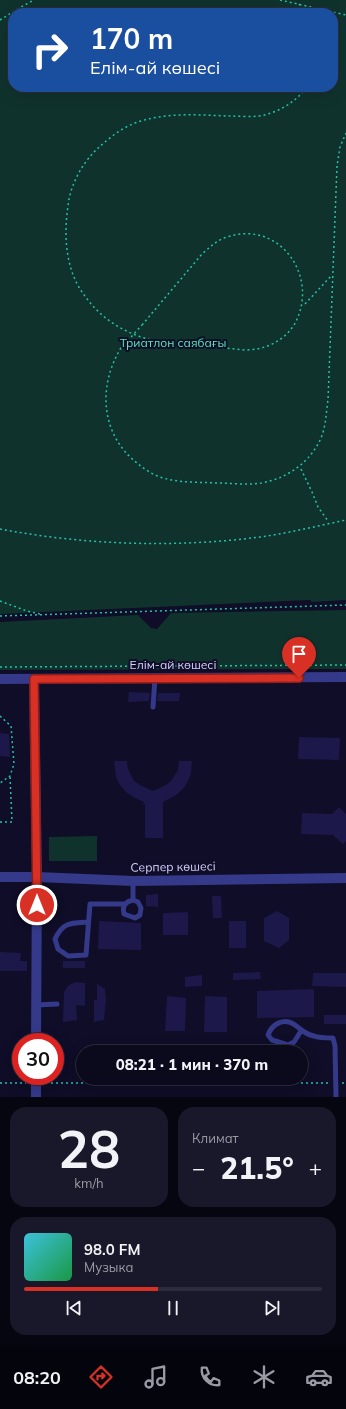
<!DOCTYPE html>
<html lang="ru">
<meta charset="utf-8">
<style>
body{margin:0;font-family:Mulish,sans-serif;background:#19182a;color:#f1f3f6;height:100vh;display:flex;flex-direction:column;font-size:15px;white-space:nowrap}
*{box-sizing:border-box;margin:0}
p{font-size:13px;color:#9a9aa4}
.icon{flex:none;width:22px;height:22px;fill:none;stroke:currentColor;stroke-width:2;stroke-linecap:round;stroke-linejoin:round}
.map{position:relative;height:1097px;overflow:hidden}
.details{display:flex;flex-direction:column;gap:10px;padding:10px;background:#060610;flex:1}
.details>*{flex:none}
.banner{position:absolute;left:8px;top:8px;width:330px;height:84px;border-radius:16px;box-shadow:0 4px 16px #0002,0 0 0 1px #2b2b3b;background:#1a4fa0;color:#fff;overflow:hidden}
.speed{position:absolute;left:12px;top:1033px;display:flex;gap:8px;font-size:20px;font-weight:700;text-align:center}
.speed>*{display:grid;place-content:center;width:52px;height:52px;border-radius:50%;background:#0b0a1d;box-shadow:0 4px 16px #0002,0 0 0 1px #2b2b3b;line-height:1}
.speed .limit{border:6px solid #d22;background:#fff;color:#111}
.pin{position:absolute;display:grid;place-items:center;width:34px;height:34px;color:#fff;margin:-41px -17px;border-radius:50% 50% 50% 0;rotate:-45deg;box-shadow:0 0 4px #0007}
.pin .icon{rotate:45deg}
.me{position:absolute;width:44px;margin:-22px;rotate:0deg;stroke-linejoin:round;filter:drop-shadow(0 0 3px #0008)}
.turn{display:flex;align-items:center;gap:14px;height:84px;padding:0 16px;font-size:18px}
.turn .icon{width:52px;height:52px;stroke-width:2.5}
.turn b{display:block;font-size:28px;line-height:34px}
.big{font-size:30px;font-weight:800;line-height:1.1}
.details .widget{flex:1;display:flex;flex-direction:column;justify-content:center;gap:6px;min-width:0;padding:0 14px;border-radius:16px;background:#19182a}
.details .dial{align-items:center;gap:0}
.dial b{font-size:52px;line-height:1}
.song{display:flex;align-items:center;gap:12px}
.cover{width:48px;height:48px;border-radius:6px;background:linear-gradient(135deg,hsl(190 70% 55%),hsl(140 70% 35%))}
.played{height:4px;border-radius:2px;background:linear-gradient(90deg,#d93025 45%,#2b2b3b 45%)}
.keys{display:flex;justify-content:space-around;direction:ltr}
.heat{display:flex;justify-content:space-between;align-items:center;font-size:22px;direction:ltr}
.details .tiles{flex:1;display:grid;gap:10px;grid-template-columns:1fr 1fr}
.widget:last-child{grid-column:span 2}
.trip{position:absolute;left:76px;top:1045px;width:232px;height:40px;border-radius:20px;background:#0b0a1d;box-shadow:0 4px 16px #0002,0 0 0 1px #2b2b3b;font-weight:800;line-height:40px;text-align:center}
.tab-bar{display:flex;height:64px;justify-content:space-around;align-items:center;background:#04040c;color:#9a9aa4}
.tab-bar .icon{width:28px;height:28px}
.tab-bar .current{color:#d93025}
.tab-bar b{font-size:18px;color:#f1f3f6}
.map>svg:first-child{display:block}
.green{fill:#10322d;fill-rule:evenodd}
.building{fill:#1d184a}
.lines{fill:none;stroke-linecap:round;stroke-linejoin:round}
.path{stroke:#25c2a9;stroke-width:1.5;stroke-dasharray:2 3;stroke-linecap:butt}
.service{stroke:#34398a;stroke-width:5}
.minor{stroke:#34398a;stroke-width:10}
.path-bridge{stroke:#25c2a9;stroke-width:1.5;stroke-dasharray:2 3;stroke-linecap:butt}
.route-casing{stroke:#8d1f18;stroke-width:10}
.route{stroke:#d93025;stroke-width:7}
.labels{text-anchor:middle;stroke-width:4;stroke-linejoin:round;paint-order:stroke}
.park-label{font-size:12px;fill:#55eab6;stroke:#0f0d27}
.street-label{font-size:12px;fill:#d4d3ff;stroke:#0f0d27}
</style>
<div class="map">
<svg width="346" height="1097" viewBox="0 0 346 1097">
<rect width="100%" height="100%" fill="#0f0d27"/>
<g class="green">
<path d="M 0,0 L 346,0 L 346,600 L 312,602 L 310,600 L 0,614 ZM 13,13 L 333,13 L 333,87 L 13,87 Z"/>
<path d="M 346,610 L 346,669 L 0,670 L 0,622 L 138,615 L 151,628 L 157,629 L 171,613 Z"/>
<path d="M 97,836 L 97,861 L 49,861 L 49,837 Z"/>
</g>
<g class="building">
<path d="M 129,692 L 150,693 L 149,701 L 128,702 Z"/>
<path d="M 158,693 L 180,693 L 179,701 L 157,701 Z"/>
<path d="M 0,733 L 9,734 L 10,757 L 0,756 Z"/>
<path d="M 299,737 L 340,738 L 339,760 L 298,759 Z"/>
<path d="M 114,761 L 127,761 L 128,769 L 134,781 L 140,785 L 153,791 L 166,785 L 171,781 L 178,770 L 179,761 L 192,761 L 191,773 L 188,781 L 183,789 L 176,795 L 163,802 L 163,838 L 145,838 L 145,804 L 143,804 L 144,802 L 133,797 L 126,792 L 120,785 L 116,777 Z"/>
<path d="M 339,807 L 346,814 L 346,841 L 343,844 L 333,835 L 301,834 L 302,813 L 332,814 Z"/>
<path d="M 158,894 L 158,907 L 146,906 L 146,895 Z"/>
<path d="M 212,896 L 221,896 L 222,918 L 213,918 Z"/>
<path d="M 277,911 L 289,918 L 289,940 L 279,948 L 264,941 L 264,918 Z"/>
<path d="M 188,912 L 188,935 L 163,935 L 163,913 Z"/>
<path d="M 99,921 L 141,923 L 141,950 L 98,949 Z"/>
<rect x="229" y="921" width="17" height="27"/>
<path d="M 0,952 L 21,953 L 20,961 L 27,961 L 27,971 L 0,971 Z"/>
<rect x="63" y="961" width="22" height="7"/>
<path d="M 260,972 L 261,979 L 233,980 L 233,973 Z"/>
<path d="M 313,973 L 346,973 L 346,987 L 312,986 Z"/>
<path d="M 202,975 L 202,986 L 185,987 L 185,977 Z"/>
<path d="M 75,982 L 85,983 L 85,1006 L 76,1005 L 77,1020 L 63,1022 L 64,992 L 68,986 Z"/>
<path d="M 97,984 L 105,989 L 106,1000 L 104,1020 L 94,1022 L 94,1000 L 97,1000 Z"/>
<path d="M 314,989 L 314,1017 L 257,1018 L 257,991 Z"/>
<path d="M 167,996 L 186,998 L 185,1031 L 165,1031 Z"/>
<path d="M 205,996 L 227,997 L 227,1032 L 204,1032 Z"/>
<rect x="324" y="1015" width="22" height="9"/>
</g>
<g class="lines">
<g class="path">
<path d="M 280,0 L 346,15"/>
<path d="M 299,4 L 309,13"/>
<path d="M 0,20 L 21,7 L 34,0"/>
<path d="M 305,304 L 332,275"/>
<path d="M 142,325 L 202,254 C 210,247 217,240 227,237 C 280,219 321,278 294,325 C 283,342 264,350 245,350 L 155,341 C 122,333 98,317 80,289 C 65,264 64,234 68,206 C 70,186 81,165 96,150 C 108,139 122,127 138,122 C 167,112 199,115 229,116 C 241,116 256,118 268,114 C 284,109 297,100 307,87"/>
<path d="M 121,348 C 98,385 100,434 137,463 C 144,469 153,475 163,478 C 181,483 199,482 217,483 C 233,483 250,486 266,482 C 289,477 311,461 321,438 C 326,426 326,413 328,400 L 337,166 L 340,147 L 346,133"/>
<path d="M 301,469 L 312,492 L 318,507 L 328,521"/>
<path d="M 0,529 C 84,545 175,548 260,537 C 289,533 317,526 346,520"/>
<path d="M 0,601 L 27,611 L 40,614"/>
<path d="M 0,616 L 346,605"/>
<path d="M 0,667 L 346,665"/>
<path d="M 0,716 L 11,726 L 14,764 L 10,776 L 0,783"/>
<path d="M 0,822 L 12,822 L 10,776"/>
<path d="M 0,1083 L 26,1083"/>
<path d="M 46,1083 L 330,1083"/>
<path d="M 342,1083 L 346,1083"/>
</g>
<g class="service">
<path d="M 153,707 L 155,678"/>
<path d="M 133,900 C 125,902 122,906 124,914 L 135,918 L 140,915 L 141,908 L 138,902 L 133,900 L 133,881"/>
<path d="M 88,922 C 71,923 63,922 55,939 L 58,949 L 68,956 L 86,955 L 90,904 L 124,904"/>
<path d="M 36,1005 L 57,1004"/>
<path d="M 301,1031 L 294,1042 L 288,1045 L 272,1040 L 268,1035 C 272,1024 284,1017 295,1025 C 302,1030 304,1034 314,1036 C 319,1038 327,1038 333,1038 L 335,1046 L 336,1097"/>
</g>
<g class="minor">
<path d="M 0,679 L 346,677"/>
<path d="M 34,679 L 37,877 L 36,1042"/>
<path d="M 0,877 L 37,877 L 133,881 L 346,878"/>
<path d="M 36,1097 L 36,1076"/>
</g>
<path class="path-bridge" d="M 121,348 L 142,325"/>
</g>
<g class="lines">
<g class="route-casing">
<path id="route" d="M 37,905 L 34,679 L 299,678"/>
</g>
<use href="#route" class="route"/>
</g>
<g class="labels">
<g class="park-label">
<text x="173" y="347">Триатлон саябағы</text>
</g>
<g class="street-label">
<text x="173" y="669">Елім-ай көшесі</text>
<text transform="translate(173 867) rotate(-1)" y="4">Серпер көшесі</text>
</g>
</g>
</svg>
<div class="speed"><div class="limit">30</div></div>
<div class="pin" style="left:299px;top:678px;background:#d93025"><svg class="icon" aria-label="arrive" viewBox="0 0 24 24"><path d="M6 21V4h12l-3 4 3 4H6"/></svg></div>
<svg class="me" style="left:37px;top:905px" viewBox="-20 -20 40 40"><circle r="17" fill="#d93025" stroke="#fff" stroke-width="3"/><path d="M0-11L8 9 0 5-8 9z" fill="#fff"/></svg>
<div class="trip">08:21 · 1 мин · 370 m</div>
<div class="banner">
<div class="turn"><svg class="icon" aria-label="right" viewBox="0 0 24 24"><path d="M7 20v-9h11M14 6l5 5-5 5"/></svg><div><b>170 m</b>Елім-ай көшесі</div></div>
</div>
</div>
<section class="details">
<div class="tiles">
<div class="widget dial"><b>28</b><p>km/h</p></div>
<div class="widget"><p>Климат</p>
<div class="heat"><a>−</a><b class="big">21.5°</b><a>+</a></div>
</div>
<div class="widget">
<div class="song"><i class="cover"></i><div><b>98.0 FM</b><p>Музыка</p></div></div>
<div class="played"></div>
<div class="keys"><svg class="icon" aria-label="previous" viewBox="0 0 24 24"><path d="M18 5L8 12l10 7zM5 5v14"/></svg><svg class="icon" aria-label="pause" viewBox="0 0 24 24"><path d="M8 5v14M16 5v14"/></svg><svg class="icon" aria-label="next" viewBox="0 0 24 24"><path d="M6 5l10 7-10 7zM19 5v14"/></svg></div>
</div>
</div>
</section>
<nav class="tab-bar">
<b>08:20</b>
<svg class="icon current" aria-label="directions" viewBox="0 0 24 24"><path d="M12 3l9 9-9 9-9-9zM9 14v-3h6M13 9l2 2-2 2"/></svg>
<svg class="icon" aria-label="music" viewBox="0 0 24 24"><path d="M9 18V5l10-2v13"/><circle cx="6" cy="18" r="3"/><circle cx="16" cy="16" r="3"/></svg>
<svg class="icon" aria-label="phone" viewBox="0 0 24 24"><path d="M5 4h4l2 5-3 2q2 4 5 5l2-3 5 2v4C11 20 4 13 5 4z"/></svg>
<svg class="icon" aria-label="climate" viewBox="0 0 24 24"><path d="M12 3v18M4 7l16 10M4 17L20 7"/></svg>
<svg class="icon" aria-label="car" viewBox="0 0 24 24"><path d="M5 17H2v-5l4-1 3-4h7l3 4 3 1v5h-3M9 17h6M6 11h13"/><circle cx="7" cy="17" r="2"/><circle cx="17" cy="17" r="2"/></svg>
</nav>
